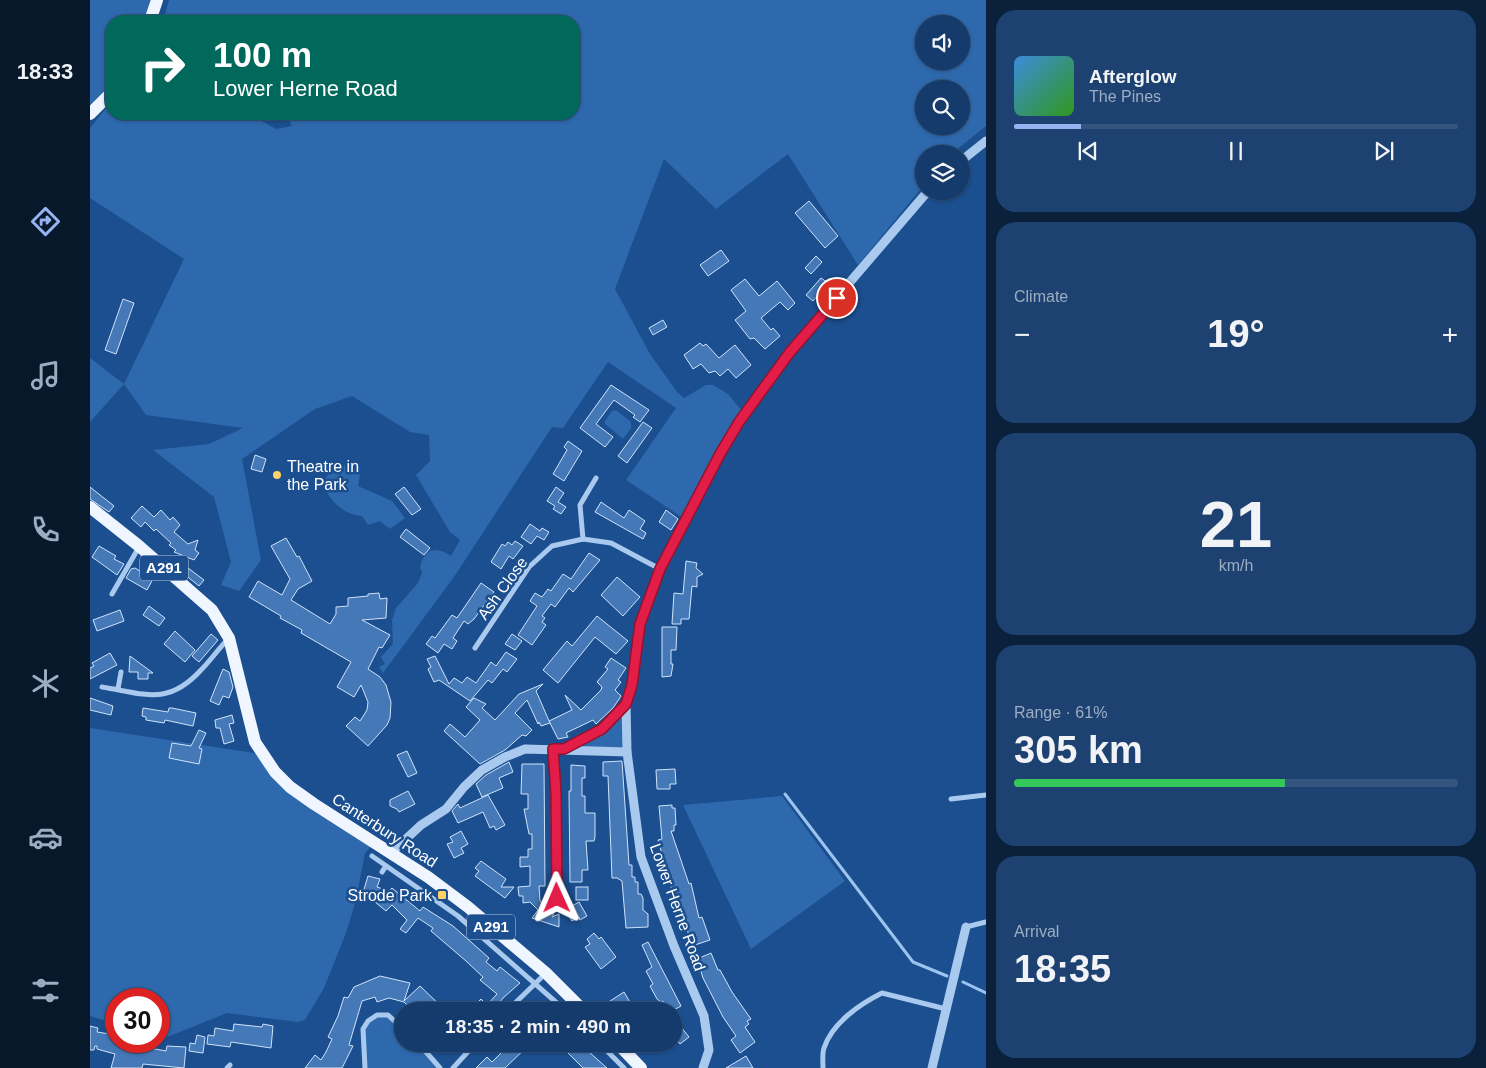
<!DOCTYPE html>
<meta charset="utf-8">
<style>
body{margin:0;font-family:Helvetica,sans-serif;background:#1d4271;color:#f1f3f6;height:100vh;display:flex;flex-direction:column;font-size:19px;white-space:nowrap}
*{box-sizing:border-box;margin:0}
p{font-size:16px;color:#9dadc1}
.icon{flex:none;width:28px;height:28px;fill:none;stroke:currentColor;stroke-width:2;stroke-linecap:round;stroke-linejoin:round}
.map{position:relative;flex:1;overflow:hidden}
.panel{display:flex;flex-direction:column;gap:10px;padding:10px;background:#0b203b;width:500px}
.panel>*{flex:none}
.banner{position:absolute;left:15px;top:15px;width:475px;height:105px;border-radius:20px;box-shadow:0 1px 4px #0004,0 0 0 1px #33557e;background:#00695c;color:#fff;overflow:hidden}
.tools{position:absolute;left:825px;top:15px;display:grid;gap:10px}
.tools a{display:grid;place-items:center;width:55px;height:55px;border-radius:50%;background:#143b6b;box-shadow:0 1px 4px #0004,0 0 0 1px #33557e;font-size:25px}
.speed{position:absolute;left:15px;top:988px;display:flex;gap:10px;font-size:25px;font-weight:700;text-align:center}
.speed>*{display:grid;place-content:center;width:65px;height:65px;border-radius:50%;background:#143b6b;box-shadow:0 1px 4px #0004,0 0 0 1px #33557e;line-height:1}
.speed .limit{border:8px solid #d22;background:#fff;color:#111}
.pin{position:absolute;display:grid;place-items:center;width:42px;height:42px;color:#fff;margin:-21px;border:2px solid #fff;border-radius:50%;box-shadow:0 1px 5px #0007}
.me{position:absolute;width:55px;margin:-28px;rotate:359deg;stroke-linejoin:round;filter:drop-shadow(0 0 4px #0008)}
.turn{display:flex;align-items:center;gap:18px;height:105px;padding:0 25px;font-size:22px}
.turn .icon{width:65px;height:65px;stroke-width:2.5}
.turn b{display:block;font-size:35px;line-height:42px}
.big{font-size:38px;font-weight:700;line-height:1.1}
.panel .widget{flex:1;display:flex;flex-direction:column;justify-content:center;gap:8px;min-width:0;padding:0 18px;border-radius:20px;background:#1d4271}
.panel .dial{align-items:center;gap:0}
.dial b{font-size:65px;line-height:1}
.song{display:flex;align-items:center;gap:15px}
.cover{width:60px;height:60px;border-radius:8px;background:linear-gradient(135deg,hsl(210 70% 55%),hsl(110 70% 35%))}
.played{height:5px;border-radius:2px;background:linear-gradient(90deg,#95b2f1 15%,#33557e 15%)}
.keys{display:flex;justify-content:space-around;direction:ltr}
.heat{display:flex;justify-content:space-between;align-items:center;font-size:28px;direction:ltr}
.charge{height:8px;border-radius:4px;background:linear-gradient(90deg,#34c759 61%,#33557e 0)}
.trip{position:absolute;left:304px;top:1002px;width:288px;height:50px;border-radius:25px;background:#143b6b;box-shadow:0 1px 4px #0004,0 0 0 1px #33557e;font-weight:700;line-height:50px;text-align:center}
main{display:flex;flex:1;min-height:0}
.menu{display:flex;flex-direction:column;width:90px;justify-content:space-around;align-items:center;background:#08182b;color:#9dadc1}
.menu .icon{width:35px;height:35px}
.menu .current{color:#95b2f1}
.menu b{font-size:22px;color:#f1f3f6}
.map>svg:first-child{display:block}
.green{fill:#2e69ad;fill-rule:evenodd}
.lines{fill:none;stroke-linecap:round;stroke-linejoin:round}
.stream{stroke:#9cc4f0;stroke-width:3}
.building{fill:#4478b7;stroke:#cfe3fa}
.minor{stroke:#a9c9ee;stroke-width:5}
.tertiary{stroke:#a9c9ee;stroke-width:9}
.primary{stroke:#f0f6ff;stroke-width:12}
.route-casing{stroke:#92132f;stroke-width:12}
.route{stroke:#e11d48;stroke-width:9}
.poi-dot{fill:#ffd166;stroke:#1b4f8f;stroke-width:2}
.labels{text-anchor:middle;stroke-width:5;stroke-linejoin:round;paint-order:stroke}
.shield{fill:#1b4f8f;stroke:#bbcadd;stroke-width:1}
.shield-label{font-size:15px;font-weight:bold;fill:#fff}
.poi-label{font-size:16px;fill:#fff;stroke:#1b4f8f;text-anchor:start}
.street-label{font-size:16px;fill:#fff;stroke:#1b4f8f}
</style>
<main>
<nav class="menu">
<b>18:33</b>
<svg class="icon current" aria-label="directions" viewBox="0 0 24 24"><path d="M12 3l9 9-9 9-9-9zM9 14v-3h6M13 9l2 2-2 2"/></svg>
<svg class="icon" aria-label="music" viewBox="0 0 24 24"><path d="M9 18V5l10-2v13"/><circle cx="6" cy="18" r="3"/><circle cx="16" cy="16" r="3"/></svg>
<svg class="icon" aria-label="phone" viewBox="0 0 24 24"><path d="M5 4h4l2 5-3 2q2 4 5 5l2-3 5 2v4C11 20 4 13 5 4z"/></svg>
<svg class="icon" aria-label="climate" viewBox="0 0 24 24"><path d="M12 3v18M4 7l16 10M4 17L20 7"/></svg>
<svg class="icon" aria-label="car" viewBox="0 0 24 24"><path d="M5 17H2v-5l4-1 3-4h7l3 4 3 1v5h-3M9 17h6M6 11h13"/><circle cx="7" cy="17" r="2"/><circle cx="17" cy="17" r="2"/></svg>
<svg class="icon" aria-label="filters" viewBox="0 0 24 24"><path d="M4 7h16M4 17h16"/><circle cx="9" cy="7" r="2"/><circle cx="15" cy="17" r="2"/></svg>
</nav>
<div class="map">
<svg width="896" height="1068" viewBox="0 0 896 1068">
<rect width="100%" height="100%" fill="#1b4f8f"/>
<g class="green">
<path d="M 0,0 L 67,0 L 60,21 L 21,21 L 21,93 L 0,114 Z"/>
<path d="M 79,0 L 896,0 L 896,126 L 861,154 L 834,154 L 834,185 L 768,265 L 698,154 L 626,209 L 574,159 L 525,289 L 560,354 L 587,392 L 594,398 L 616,385 L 623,385 L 638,394 L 653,412 L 599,522 L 536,480 L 586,408 L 518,362 L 473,428 L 462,427 L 364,577 L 293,673 L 289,667 L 295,664 L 291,657 L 303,644 L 302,620 L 306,608 L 328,583 L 332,573 L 330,567 C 335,548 346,546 361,556 L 370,540 L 360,532 L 326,475 L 340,461 L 339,435 L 320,432 L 262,396 L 225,409 L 152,459 L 171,560 L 149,591 L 131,585 L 141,562 L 124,497 L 63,450 L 119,444 L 153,428 L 56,415 L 34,384 L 0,422 L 0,358 L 34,384 L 94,259 L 0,198 L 0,128 L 21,102 L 21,114 L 159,114 L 186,129 L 202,126 L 196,114 L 484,114 L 484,21 L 73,21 ZM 834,24 L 871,24 L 871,61 L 834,61 ZM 834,89 L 871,89 L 871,126 L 834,126 Z"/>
<path d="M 526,410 L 541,422 L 541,428 L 533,439 L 515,424 L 515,421 L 522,411 Z"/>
<path d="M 254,465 L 270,475 L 268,486 L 302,501 L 315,518 L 300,529 L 290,521 L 278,525 L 272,516 C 254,515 238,500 233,483 L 243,467 Z"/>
<path d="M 536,703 L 537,752 L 473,749 L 512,729 Z"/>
<path d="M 0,728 L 164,753 L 174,758 L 185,772 L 285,842 L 275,853 L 266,900 L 256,933 L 234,988 L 215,1020 L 208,1022 L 137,1013 L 75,1038 L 69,1037 L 69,999 L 26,999 L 26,1024 L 0,1016 Z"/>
<path d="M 692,796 L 755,881 L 661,949 L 593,805 Z"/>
<path d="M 287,1015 L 298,1015 L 312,1028 L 312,1044 L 329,1044 L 350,1068 L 275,1068 L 273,1029 Z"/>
</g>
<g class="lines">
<g class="stream">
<path d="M 695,794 L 823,962 L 857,976"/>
<path d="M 873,982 L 896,993"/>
</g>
</g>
<g class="building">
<path d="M 719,201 L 748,236 L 735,248 L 705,213 Z"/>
<path d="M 631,250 L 639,261 L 618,276 L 610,265 Z"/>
<path d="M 726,256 L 732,262 L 721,274 L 715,268 Z"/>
<path d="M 731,278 L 738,283 L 723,301 L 716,295 Z"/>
<path d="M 655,279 L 669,296 L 687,281 L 705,303 L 698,310 L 690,302 L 671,318 L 681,330 L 683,328 L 690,336 L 675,349 L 664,338 L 660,339 L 645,320 L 656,311 L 641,290 Z"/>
<path d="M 33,299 L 44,303 L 26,354 L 15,350 Z"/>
<path d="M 573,320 L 577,327 L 563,335 L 559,328 Z"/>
<path d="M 610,343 L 613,346 L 616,344 L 629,358 L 645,345 L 661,365 L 646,378 L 638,369 L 630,376 L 625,371 L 619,373 L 611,364 L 603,369 L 594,355 Z"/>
<path d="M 521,385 L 559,410 L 550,422 L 543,417 L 545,415 L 524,400 L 506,424 L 523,437 L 515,447 L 490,428 Z"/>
<path d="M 553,422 L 562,428 L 537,463 L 528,456 Z"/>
<path d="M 478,441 L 492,451 L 474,481 L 463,474 L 477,450 L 474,447 Z"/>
<path d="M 165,455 L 176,459 L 172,472 L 161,469 Z"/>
<path d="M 0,487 L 24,506 L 19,512 L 0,499 Z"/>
<path d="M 314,487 L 331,509 L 322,515 L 305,494 Z"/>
<path d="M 466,487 L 474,493 L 468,502 L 476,507 L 471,514 L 463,509 L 465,506 L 457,501 Z"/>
<path d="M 511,502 L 534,518 L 539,510 L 555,521 L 550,529 L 556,533 L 553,539 L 505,512 Z"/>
<path d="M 52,506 L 64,517 L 71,510 L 80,520 L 83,517 L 90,525 L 84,532 L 98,544 L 108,540 L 105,550 L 109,553 L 104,560 L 84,552 L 86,550 L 79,545 L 81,543 L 66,529 L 64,531 L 55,522 L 51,527 L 41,518 Z"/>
<path d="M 576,510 L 588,519 L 581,530 L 569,522 Z"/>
<path d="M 440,524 L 450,531 L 452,528 L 459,532 L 454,540 L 447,536 L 441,544 L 431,537 Z"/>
<path d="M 316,529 L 340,548 L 334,555 L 310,537 Z"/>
<path d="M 196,538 L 207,557 L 209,556 L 222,581 L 208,589 L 201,600 L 240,624 L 246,614 L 246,607 L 258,606 L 258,598 L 278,596 L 278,594 L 289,593 L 290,599 L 297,598 L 296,618 L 272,620 L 300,635 L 292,648 L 289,647 L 278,669 L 290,677 L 296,685 L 301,702 L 300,718 L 297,725 L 278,746 L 256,726 L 265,717 L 270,721 L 277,710 L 278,702 L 271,685 L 264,697 L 247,687 L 261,662 L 211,633 L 212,630 L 190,618 L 191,616 L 159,597 L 168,581 L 192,595 L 200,579 L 181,546 Z"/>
<path d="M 425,541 L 433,546 L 423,559 L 419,556 L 411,569 L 401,562 L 412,544 L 415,546 L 418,542 L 422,545 Z"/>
<path d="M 9,546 L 26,556 L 24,559 L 34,564 L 27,575 L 2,557 Z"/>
<path d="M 499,553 L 510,560 L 483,592 L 479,588 L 465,607 L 461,604 L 452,616 L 455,618 L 452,622 L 456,625 L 442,645 L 428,635 L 447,606 L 440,601 L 445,593 L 452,597 L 458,589 L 461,591 L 473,574 L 481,579 Z"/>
<path d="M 596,561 L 607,563 L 606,568 L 613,574 L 607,577 L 607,587 L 602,586 L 599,619 L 591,619 L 591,624 L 582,624 L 584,593 L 593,594 Z"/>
<path d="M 45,568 L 63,579 L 57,590 L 36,578 L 41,569 Z"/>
<path d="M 98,568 L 114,580 L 109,586 L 94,574 Z"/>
<path d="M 527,577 L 550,597 L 533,616 L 511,595 Z"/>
<path d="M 391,583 L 404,592 L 384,619 L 378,624 L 374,621 L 363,638 L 367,641 L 362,649 L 354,644 L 348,653 L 336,644 L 342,636 L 345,638 L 362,615 L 367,618 Z"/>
<path d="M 59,606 L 75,618 L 69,626 L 53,615 Z"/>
<path d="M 30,610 L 34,621 L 7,631 L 3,620 Z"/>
<path d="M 507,616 L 538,641 L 526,654 L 505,637 L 468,683 L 453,670 L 477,641 L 482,646 Z"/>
<path d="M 572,627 L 587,627 L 586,650 L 581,650 L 581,664 L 583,664 L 581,676 L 572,677 Z"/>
<path d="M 85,631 L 105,650 L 95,662 L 74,644 Z"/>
<path d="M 121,634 L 128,640 L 109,662 L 102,656 Z"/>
<path d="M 422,634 L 432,641 L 425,650 L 415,644 Z"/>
<path d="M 416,652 L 427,659 L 417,672 L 413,669 L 402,683 L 398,680 L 380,701 L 349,680 L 344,682 L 338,669 L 341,667 L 337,659 L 345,656 L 359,684 L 364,678 L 372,683 L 377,677 L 386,683 L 401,662 L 406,666 Z"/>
<path d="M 20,653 L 27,665 L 0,679 L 0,668 L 4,666 L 2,663 Z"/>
<path d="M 40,656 L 63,673 L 58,673 L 58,679 L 48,679 L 48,672 L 39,672 Z"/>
<path d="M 521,658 L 536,668 L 528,680 L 531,682 L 525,690 L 531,696 L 523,708 L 506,724 L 503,720 L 476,733 L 478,737 L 468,739 L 459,721 L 482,710 L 475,695 L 491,710 L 511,690 L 512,687 L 507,682 L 518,669 L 515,667 Z"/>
<path d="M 133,669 L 139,672 L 143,687 L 139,698 L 133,696 L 129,705 L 120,701 Z"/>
<path d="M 453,684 L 446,691 L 460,723 L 451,726 L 449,722 L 448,724 L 437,700 L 425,713 L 442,730 L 436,736 L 432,735 L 415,750 L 390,764 L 354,731 L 360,724 L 375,737 L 390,720 L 376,707 L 384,698 L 396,704 L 392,708 L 405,720 L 429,694 Z"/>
<path d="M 0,698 L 23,706 L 21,715 L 0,710 Z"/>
<path d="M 53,708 L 78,712 L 79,708 L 82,708 L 106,713 L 103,726 L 75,720 L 74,723 L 56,720 L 56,717 L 52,716 Z"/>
<path d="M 142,715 L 144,723 L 139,724 L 144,741 L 134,744 L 130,728 L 126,728 L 125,720 Z"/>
<path d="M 109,730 L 116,733 L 109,748 L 112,749 L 109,764 L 79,758 L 82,743 L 101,746 Z"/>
<path d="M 317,751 L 327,773 L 318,777 L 307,755 Z"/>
<path d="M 532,761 L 539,865 L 542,865 L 542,877 L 545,877 L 545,882 L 548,882 L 548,894 L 551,894 L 553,898 L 553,910 L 558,914 L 558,927 L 536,928 L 532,881 L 527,878 L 522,878 L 518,776 L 513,776 L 513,762 Z"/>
<path d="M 419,762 L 423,772 L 409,778 L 413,788 L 392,797 L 386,784 L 396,775 Z"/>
<path d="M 432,764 L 454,764 L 455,886 L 449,886 L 450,901 L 464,913 L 462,917 L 469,914 L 469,927 L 442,918 L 448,910 L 440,902 L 433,903 L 433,896 L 429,896 L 428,887 L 440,886 L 440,866 L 430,867 L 430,857 L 438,857 L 438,849 L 442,849 L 442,834 L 439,834 L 434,809 L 438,809 L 438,794 L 431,794 Z"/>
<path d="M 481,765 L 495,766 L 495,778 L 492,778 L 492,796 L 495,796 L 495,813 L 505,813 L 505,837 L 504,841 L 496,841 L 498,870 L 492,870 L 492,882 L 480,882 L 479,791 L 481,791 Z"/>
<path d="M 585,769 L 586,784 L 580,784 L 580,789 L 567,789 L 566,770 Z"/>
<path d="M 318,791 L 325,804 L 309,812 L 307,809 L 300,806 L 300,800 Z"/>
<path d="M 398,795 L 415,825 L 406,830 L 404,826 L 400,828 L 393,812 L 368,823 L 362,811 L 368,804 L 370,808 Z"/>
<path d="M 582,805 L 582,808 L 585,808 L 586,825 L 584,825 L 584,831 L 581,831 L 599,884 L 601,883 L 609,918 L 612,917 L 620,940 L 602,946 L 597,929 L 595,930 L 590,919 L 568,840 L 572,839 L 569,806 Z"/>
<path d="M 371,831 L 378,844 L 371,848 L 374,853 L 364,858 L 357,844 L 363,842 L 360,837 Z"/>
<path d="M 391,861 L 416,879 L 411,887 L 424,887 L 415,898 L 385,876 L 389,871 L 385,868 Z"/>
<path d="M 278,876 L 290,879 L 287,887 L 299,891 L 302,888 L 330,911 L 333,907 L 363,926 L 399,958 L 396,962 L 407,971 L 410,967 L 430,983 L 413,998 L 403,1011 L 375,1011 L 383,1002 L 388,1002 L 391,999 L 397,1005 L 407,994 L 390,980 L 393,977 L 376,961 L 341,931 L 343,928 L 328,918 L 316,933 L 310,929 L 317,920 L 302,905 L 296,911 L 285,902 L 272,896 Z"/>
<rect x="486" y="887" width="12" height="13"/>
<path d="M 489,902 L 497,916 L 490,920 L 489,917 L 482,921 L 475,910 Z"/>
<path d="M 504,933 L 509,939 L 511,937 L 526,957 L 511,969 L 495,947 L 500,944 L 497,939 Z"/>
<path d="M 558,942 L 591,1006 L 582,1011 L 578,1011 L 573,1001 L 571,1002 L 567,999 L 560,986 L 563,984 L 556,971 L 562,967 L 552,945 Z"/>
<path d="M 621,953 L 628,970 L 630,970 L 642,992 L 661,1019 L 657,1021 L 659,1024 L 655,1027 L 665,1042 L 650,1053 L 641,1040 L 646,1036 L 633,1017 L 613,978 L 607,959 Z"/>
<path d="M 290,976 L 320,983 L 314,1001 L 330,986 L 356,1011 L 323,1011 L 314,1002 L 299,998 L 287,1002 L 285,997 L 272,1001 L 259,1045 L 263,1046 L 252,1068 L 215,1068 L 225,1055 L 231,1060 L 236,1052 L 242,1039 L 238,1037 L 248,1016 L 254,997 L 258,998 L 264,987 Z"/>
<path d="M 534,992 L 545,1011 L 526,1011 L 520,1001 Z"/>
<path d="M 582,1016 L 599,1037 L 590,1044 L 582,1035 Z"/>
<path d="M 144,1024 L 172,1027 L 173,1024 L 183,1026 L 181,1048 L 141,1042 L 140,1047 L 117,1044 L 118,1035 L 124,1036 L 125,1028 L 143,1031 Z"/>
<path d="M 0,1026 L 8,1028 L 7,1032 L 26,1035 L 26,1041 L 50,1043 L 49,1046 L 76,1051 L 77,1046 L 96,1047 L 94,1068 L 53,1064 L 52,1068 L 21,1068 L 25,1054 L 7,1049 L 7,1046 L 5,1046 L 4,1050 L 0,1050 Z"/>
<path d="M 107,1035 L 115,1037 L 113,1053 L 99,1051 L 100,1043 L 105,1044 Z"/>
<path d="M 406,1044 L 440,1044 L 415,1068 L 386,1068 L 397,1057 L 402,1062 L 413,1051 Z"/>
<path d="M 469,1044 L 490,1044 L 517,1068 L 493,1068 Z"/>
<path d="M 656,1056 L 663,1068 L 636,1068 Z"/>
</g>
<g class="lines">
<g class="minor">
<path d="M 493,539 L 490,505 L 506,478"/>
<path d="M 22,594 L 49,547"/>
<path d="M 385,648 L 439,567 L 462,546 L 493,539 L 521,543 L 570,569"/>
<path d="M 12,687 C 56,694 78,706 111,670 C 121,660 129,648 139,638"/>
<path d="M 28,689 L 31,672"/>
<path d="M 463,749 L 467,898"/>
<path d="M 861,799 L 896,795"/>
<path d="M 282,856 L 368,916 L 476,1011"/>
<path d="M 292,872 L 296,866"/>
<path d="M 876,927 L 896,922"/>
<path d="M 417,1011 L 455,974"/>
<path d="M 329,1044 L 350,1068"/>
<path d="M 510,1044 L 534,1068"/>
<path d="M 137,1068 L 140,1065"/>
<path d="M 275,1068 L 273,1029 L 278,1021 L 287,1015 L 298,1015 L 312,1028"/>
<path d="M 363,1068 L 385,1044"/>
<path d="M 733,1068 C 733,1062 732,1054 734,1048 C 742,1023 770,1004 792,993 L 856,1009"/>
</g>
<g class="tertiary">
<path d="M 871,161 L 896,141"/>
<path d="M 536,703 L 537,752 L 551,857 L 584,946 L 614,1016 L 619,1050 L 613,1068"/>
<path d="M 473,749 L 512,729 L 536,703 L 542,685 L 550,624 L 570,569 L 630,454 L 649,422 L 700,352 L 838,191"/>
<path d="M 301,853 L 331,825 L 356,809 L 374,787 L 392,770 L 415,757 L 435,749 L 537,752"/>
<path d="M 842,1068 L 876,927"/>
</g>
<g class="primary">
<path d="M 60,21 L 67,0"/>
<path d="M 0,114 L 21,93"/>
<path d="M 0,507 L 49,546 L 122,610 L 139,638 L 165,742 L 185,772 L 200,787 L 224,804 L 338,877 L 378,907 L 456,973 L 494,1011"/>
<path d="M 528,1044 L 551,1068"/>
</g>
</g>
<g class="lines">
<g class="route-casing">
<path id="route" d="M 467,898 L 466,793 L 463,749 L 474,749 L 512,729 L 536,704 L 542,685 L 550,624 L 570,569 L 630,454 L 649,422 L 700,352 L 747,298"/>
</g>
<use href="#route" class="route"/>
</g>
<g class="poi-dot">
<circle cx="187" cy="475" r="5"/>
<rect x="347" y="890" width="10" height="10" rx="2.5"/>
</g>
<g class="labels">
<g class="shield">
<rect x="50" y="555.5" width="48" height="25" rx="4"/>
<rect x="377" y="914.5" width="48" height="25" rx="4"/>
</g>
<g class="shield-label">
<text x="74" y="573">A291</text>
<text x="401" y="932">A291</text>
</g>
<g class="poi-label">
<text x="197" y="472">Theatre in<tspan x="197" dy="18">the Park</tspan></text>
<text x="342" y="901" text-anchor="end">Strode Park</text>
</g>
<g class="street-label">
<text transform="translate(412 588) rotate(-54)" y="6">Ash Close</text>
<text transform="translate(295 830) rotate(33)" y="6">Canterbury Road</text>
<text transform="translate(588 907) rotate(70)" y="6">Lower Herne Road</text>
</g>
</g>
</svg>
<div class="tools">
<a><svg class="icon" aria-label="sound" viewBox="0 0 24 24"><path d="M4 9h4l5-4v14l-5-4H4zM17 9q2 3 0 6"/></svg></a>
<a><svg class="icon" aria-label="search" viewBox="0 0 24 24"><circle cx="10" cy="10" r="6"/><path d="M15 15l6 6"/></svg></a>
<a><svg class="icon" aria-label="layers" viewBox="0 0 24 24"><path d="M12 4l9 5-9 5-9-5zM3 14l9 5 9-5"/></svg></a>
</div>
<div class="speed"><div class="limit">30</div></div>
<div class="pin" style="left:747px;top:298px;background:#d93025"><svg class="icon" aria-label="arrive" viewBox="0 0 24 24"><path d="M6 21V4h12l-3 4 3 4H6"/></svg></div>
<svg class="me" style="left:467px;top:898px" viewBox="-20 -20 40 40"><path d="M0-17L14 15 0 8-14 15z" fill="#e11d48" stroke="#fff" stroke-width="4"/></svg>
<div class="trip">18:35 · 2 min · 490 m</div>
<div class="banner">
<div class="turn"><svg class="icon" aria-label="right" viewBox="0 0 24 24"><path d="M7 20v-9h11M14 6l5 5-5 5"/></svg><div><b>100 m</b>Lower Herne Road</div></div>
</div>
</div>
<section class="panel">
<div class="widget">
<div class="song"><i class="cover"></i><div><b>Afterglow</b><p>The Pines</p></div></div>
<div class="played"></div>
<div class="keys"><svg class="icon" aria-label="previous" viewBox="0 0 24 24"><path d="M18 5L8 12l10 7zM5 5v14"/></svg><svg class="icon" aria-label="pause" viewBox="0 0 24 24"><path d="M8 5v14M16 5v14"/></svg><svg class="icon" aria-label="next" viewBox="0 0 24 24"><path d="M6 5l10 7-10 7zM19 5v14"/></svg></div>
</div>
<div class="widget"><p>Climate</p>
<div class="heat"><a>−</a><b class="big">19°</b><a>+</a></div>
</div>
<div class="widget dial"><b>21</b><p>km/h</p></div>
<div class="widget"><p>Range · 61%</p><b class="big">305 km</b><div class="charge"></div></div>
<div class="widget"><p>Arrival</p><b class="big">18:35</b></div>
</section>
</main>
